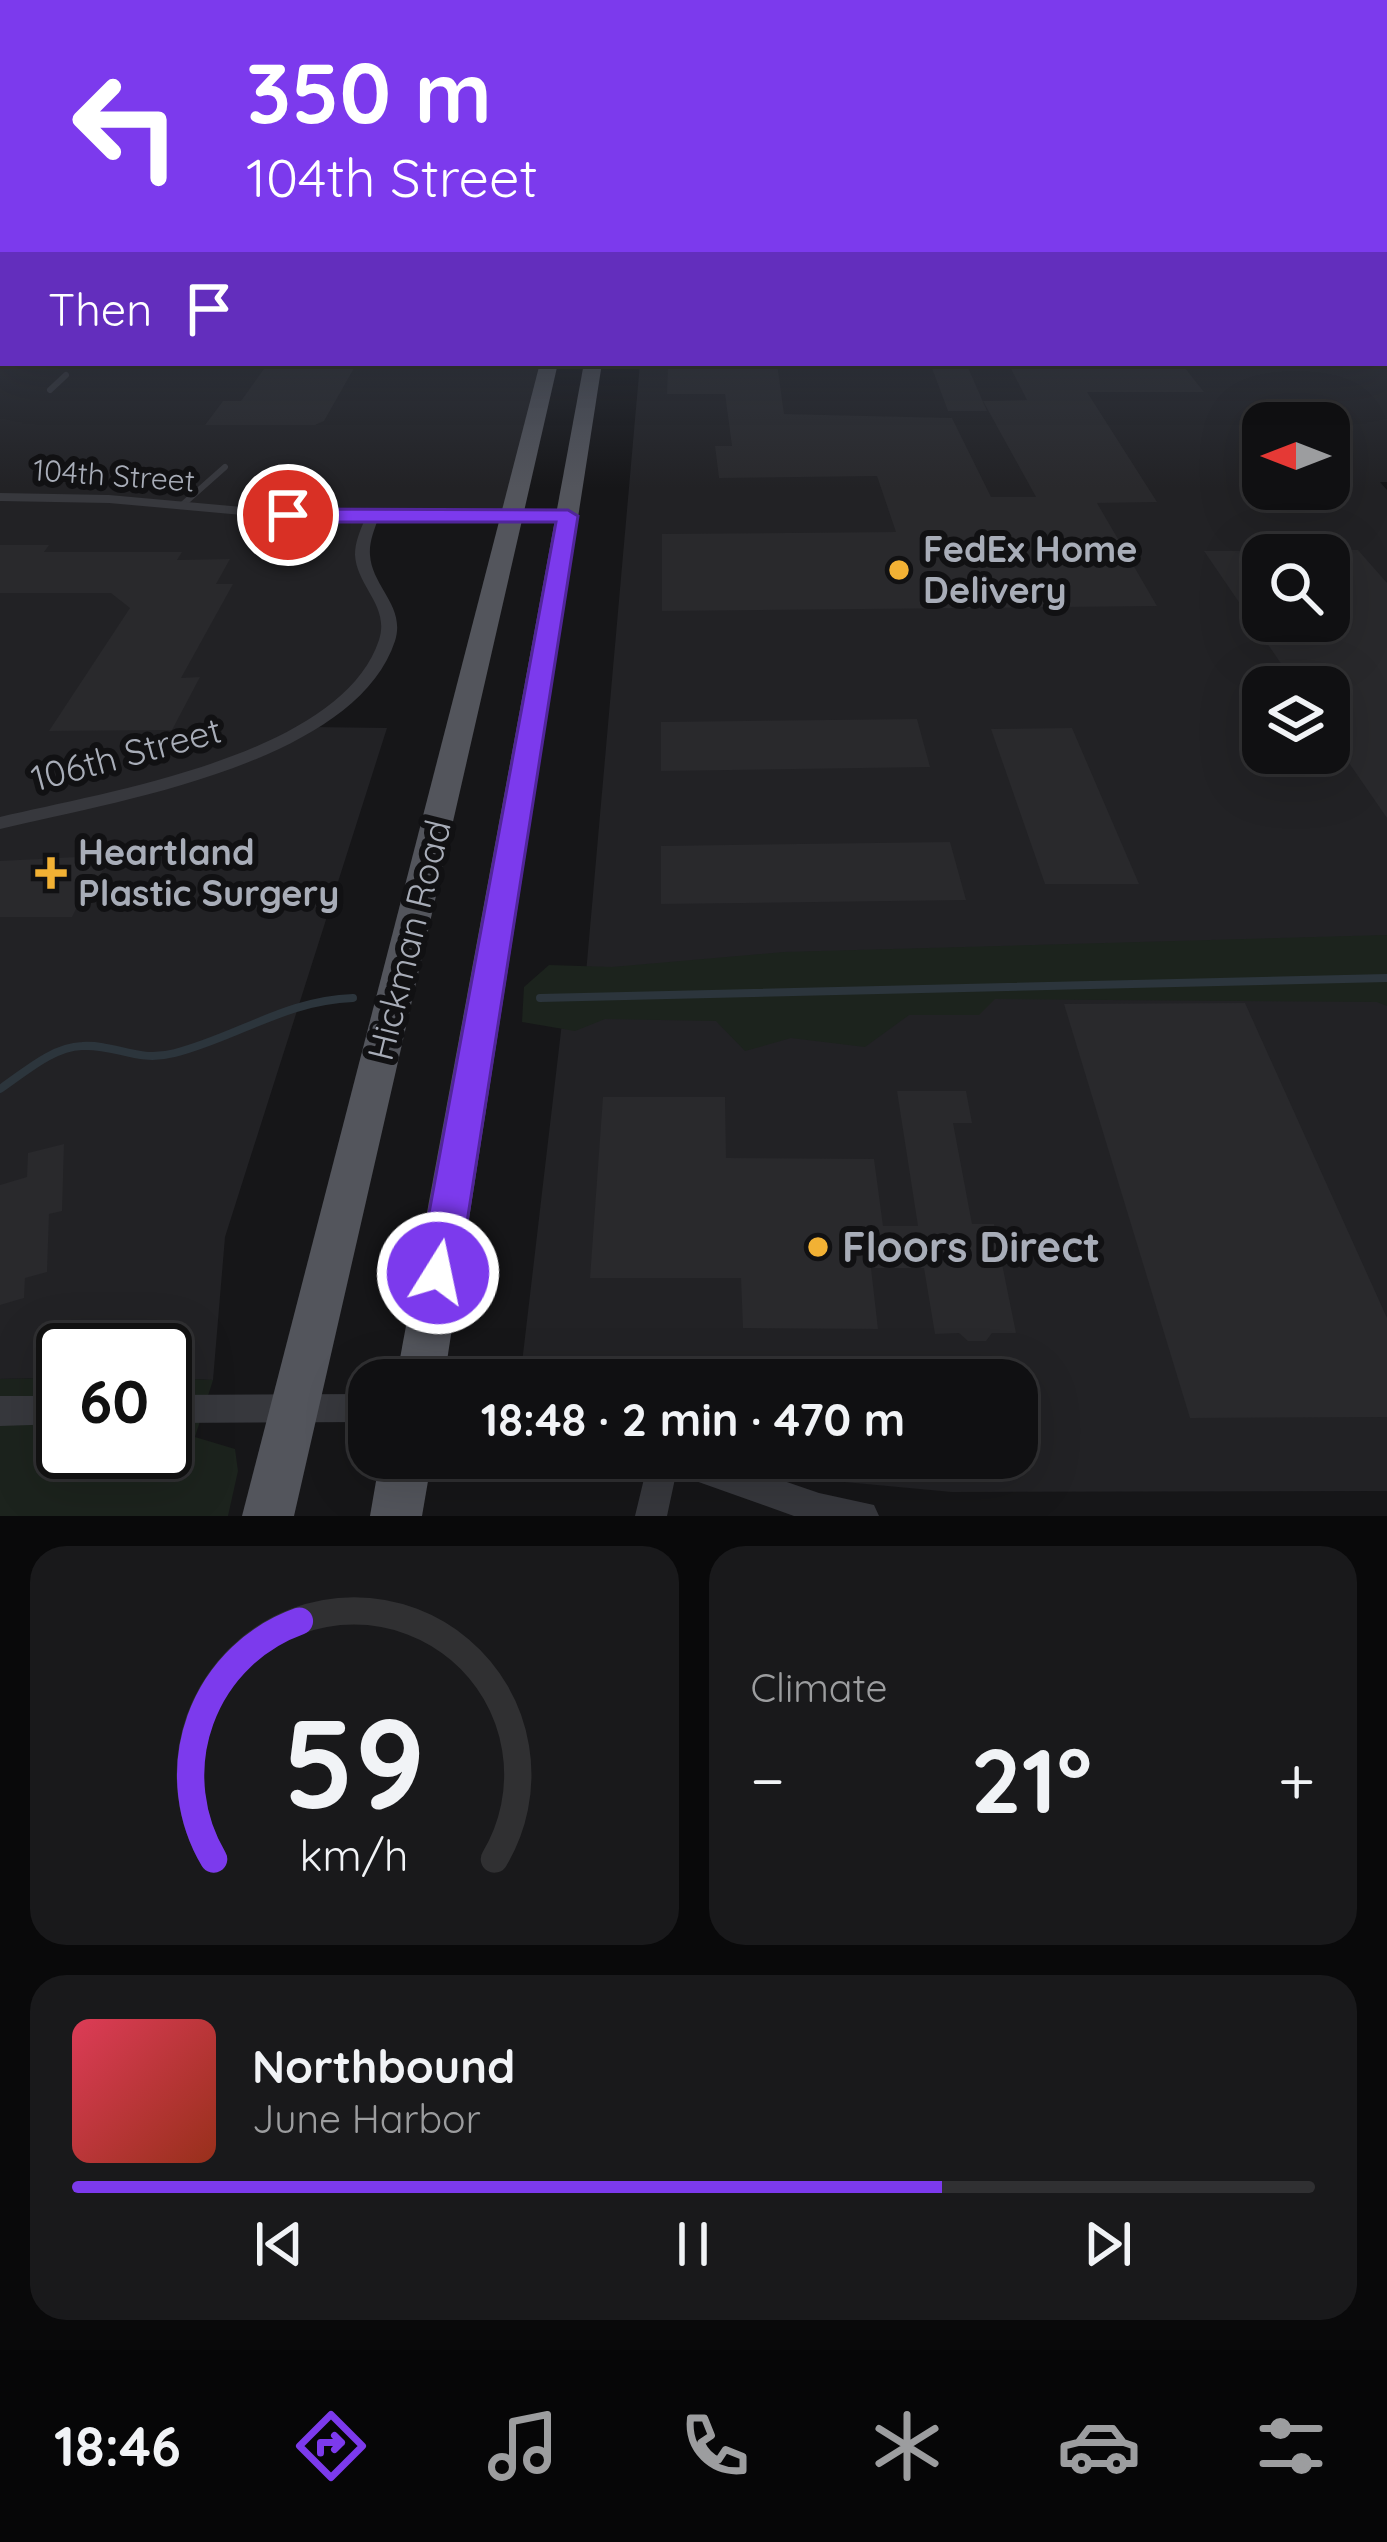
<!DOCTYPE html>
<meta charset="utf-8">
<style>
body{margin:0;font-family:Quicksand,sans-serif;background:#19191b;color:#f1f3f6;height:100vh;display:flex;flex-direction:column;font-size:45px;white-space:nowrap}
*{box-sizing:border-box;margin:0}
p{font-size:39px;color:#9c9d9f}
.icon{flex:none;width:66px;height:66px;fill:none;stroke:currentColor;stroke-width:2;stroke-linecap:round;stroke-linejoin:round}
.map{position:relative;height:1516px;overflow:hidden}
.side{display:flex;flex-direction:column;gap:30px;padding:30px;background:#09090a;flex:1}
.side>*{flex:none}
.hud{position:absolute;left:0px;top:0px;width:1389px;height:366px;box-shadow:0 12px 48px #0002,0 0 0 3px #303032;background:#7c3aed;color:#fff;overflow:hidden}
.needle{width:78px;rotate:270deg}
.controls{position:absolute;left:1242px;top:402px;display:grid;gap:24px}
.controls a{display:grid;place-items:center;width:108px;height:108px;border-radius:24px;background:#101012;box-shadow:0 12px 48px #0002,0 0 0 3px #303032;font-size:60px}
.speed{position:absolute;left:36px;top:1323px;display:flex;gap:24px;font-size:60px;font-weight:700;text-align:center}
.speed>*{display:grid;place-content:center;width:156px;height:156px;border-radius:50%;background:#101012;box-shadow:0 12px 48px #0002,0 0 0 3px #303032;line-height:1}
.speed .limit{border:6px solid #111;border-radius:18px;background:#fff;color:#111}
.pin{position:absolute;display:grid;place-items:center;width:102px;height:102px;color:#fff;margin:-51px;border:6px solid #fff;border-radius:50%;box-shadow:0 3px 12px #0007}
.me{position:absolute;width:132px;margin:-66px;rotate:10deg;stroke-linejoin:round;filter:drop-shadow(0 0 9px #0008)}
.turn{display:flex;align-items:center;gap:42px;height:252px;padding:0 48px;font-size:54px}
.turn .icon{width:156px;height:156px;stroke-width:2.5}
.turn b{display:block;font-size:84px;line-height:102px}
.then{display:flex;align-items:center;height:114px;padding:0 48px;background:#0003;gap:24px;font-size:45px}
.big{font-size:90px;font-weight:700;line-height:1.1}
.side .card{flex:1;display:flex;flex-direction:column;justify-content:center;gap:18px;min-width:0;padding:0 42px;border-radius:36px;background:#19191b}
.side .dial{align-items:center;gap:0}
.dial svg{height:312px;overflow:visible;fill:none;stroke:#303032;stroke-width:7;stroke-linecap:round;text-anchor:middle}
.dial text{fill:#f1f3f6;stroke:none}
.song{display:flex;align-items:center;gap:36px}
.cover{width:144px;height:144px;border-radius:18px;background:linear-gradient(135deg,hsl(350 70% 55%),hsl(10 70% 35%))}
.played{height:12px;border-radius:6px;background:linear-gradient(90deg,#7c3aed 70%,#303032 70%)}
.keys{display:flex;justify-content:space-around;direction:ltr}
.heat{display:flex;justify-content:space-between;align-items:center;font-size:66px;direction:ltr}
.side .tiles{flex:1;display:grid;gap:30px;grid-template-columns:1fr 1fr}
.card:last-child{grid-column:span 2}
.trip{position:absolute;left:348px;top:1359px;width:690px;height:120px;border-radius:36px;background:#101012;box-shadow:0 12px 48px #0002,0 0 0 3px #303032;font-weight:700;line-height:120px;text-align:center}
.tab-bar{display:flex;height:192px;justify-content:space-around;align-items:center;background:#060607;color:#9c9d9f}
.tab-bar .icon{width:84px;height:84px}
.tab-bar .current{color:#7c3aed}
.tab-bar b{font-size:54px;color:#f1f3f6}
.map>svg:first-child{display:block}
.built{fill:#222225;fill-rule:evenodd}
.green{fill:#1c231d}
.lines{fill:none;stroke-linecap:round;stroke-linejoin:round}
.stream{stroke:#2c353c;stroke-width:8}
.building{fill:#29292c}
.service{stroke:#37383d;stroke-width:6}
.minor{fill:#37383d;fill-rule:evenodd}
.primary{fill:#53555c;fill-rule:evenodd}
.route{fill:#7c3aed;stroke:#51269a;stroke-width:3}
.poi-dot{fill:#f2b134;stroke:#111113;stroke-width:4.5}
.labels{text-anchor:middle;stroke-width:12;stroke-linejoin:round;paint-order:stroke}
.far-street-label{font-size:30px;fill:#a8adb8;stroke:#111113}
.poi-label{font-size:36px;font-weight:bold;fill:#a8adb8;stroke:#111113;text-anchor:start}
.street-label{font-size:36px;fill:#a8adb8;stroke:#111113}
.near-poi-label{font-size:42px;font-weight:bold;fill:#a8adb8;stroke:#111113;text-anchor:start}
</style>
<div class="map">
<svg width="1387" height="1516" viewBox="0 0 1387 1516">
<rect width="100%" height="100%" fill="#161618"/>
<g class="built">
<path d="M 0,276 L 3,363 L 549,363 L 512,516 L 372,518 L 359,554 L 388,610 L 377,665 L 312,727 L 387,728 L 225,1237 L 213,1380 L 165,1378 L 165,1350 L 63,1350 L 63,1378 L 0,1379 Z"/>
<path d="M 640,363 L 1387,365 L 1387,482 L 1380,482 L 1387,490 L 1387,1491 L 952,1492 L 812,1479 L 743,1458 L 1017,1458 L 1017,1380 L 520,1380 L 565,997 L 584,996 ZM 1263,423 L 1329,423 L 1329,489 L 1263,489 ZM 1263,555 L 1329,555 L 1329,621 L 1263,621 ZM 1263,687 L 1329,687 L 1329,753 L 1263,753 Z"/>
</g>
<g class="green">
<path d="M 1387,935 L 1387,1006 L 1377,1002 L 995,999 L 979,1015 L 909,1015 L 865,1047 L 791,1038 L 745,1051 L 716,1021 L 605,1019 L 575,1031 L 522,1022 L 524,987 L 549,965 L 612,967 L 784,952 Z"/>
<path d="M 63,1378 L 63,1452 L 165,1452 L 165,1378 L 213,1380 L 195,1437 L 235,1449 L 238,1471 L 228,1516 L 0,1516 L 0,1379 Z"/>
</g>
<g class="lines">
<g class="stream">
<path d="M 540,998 L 1387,978"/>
<path d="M 0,1089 C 24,1073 52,1047 82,1046 C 117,1044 136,1063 175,1053 C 237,1037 287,1000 353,998"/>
</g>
</g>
<g class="building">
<path d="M 268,363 L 357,363 L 324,421 L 315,425 L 205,425 L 223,401 L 241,401 Z"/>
<path d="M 668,363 L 777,363 L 784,414 L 952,418 L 991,497 L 1036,497 L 983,401 L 1027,400 L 1008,363 L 1181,363 L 1204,392 L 1087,392 L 1157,502 L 1097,503 L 1157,606 L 662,611 L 662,534 L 896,532 L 877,476 L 719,478 L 715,446 L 732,446 L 725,394 L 667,394 Z"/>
<path d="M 930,363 L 966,363 L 987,411 L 948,411 Z"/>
<path d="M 0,545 L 49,545 L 44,552 L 182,552 L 177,560 L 230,559 L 216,584 L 233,584 L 181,678 L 200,677 L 172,730 L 49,731 L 130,608 L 111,593 L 0,593 Z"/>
<path d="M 1329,550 L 1358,550 L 1387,583 L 1387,818 L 1329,734 L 1329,687 L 1297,687 L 1204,551 L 1263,551 L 1263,621 L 1329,621 Z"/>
<path d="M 917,719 L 930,767 L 661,771 L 661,722 Z"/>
<path d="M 1072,728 L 1139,884 L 1045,884 L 991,729 Z"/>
<path d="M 950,842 L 966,900 L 661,904 L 661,846 Z"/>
<path d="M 84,844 L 110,844 L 102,859 L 109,859 L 97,881 L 90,881 L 72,917 L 0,917 L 0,861 L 77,857 Z"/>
<path d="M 1245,1003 L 1387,1318 L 1387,1417 L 1190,1418 L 1064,1004 Z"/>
<path d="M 897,1091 L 966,1091 L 972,1123 L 953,1123 L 972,1224 L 994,1224 L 1016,1333 L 992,1333 L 986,1341 L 968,1341 L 959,1333 L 935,1334 L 924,1268 L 871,1268 L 878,1329 L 743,1328 L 741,1278 L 590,1278 L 603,1097 L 725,1097 L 726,1158 L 874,1159 L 883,1226 L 918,1226 Z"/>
<path d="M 64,1144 L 62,1211 L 49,1214 L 47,1272 L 25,1278 L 24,1298 L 0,1305 L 0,1185 L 27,1177 L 28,1153 Z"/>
</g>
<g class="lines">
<g class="service">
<path d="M 50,390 L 66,375"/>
<path d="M 181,506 L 225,467"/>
</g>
<g class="minor">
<path d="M 0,493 L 109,495 L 288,511 L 568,512 L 575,516 L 568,520 L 378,519 C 374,531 369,542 370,555 C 372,587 406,606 395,641 C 354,765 111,802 0,829 L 0,817 C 104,792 341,756 379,640 C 390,606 357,587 355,555 C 355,542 360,531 365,519 L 288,519 L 109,503 L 0,501 Z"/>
<path d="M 369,1394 L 369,1422 L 165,1423 L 165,1395 Z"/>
<path d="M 0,1396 L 63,1396 L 63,1424 L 0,1426 Z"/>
<path d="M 649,1458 L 717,1458 L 819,1493 L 874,1505 L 879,1516 L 794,1516 L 676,1474 L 667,1516 L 635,1516 Z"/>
</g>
<g class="primary">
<path d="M 540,363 L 558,363 L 294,1516 L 242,1516 Z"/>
<path d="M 584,363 L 602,363 L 444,1380 L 396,1380 Z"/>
<path d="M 380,1458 L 432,1458 L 422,1516 L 370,1516 Z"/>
</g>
</g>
<linearGradient id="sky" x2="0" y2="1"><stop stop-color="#0c0c0d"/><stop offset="0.57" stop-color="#363c48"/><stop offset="1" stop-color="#363c48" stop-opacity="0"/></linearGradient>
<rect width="1387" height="488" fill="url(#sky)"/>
<path class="route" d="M 568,510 L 578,516 L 459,1273 L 453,1286 L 438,1291 L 424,1286 L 418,1273 L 556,522 L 288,522 L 278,515 L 288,509 Z"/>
<g class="poi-dot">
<circle cx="899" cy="570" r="12"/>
<path d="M45 855h12v12h12v12h-12v12h-12v-12h-12v-12h12z"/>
<circle cx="818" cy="1247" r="12"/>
</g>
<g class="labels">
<g class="far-street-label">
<text transform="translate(114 476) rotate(4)" y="10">104th Street</text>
</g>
<g class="poi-label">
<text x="923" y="562">FedEx Home<tspan x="923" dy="41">Delivery</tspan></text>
<text x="78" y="865">Heartland<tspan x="78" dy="41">Plastic Surgery</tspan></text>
</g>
<g class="street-label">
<text transform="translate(126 754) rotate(-15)" y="13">106th Street</text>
<text transform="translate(409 940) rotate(-76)" y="13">Hickman Road</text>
</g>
<g class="near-poi-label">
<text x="842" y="1262">Floors Direct</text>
</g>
</g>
</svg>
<div class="controls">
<a><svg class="needle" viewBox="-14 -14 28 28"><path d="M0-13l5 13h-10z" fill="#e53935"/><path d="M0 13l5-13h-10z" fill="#9c9d9f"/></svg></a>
<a><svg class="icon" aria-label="search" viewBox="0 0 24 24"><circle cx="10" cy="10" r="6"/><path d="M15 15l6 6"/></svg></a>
<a><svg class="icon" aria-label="layers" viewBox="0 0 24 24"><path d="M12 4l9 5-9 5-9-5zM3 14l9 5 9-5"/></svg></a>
</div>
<div class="speed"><div class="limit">60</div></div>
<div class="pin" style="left:288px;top:515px;background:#d93025"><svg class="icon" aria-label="arrive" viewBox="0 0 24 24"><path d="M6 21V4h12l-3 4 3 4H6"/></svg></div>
<svg class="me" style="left:438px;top:1273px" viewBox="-20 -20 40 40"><circle r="17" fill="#7c3aed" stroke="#fff" stroke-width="3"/><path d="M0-11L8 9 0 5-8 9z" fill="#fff"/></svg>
<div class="trip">18:48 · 2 min · 470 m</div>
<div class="hud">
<div class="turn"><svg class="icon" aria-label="left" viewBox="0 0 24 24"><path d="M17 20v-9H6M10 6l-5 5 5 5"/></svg><div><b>350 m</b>104th Street</div></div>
<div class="then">Then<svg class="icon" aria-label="arrive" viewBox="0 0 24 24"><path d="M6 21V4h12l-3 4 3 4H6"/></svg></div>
</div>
</div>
<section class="side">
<div class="tiles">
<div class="card dial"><svg viewBox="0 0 100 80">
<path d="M14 69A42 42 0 1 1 86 69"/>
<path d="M14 69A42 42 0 0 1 36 8" stroke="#7c3aed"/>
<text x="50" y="56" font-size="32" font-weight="700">59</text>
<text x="50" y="72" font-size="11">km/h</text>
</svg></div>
<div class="card"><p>Climate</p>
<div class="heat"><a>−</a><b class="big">21°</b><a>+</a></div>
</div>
<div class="card">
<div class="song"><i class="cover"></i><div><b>Northbound</b><p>June Harbor</p></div></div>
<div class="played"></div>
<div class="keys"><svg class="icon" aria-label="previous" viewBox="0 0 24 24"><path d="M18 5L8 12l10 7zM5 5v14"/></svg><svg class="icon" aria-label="pause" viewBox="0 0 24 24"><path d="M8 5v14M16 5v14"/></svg><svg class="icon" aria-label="next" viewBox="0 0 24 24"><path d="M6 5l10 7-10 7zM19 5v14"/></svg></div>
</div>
</div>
</section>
<nav class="tab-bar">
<b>18:46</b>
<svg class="icon current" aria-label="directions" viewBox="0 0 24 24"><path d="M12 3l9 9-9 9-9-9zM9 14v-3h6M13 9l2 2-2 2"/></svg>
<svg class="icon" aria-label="music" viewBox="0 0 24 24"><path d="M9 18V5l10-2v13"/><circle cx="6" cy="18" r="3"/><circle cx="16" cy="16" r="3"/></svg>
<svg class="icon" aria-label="phone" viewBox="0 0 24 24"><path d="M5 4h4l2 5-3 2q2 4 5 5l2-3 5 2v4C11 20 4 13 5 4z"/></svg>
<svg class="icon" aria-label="climate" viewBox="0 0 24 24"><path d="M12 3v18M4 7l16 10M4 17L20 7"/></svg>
<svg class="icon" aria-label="car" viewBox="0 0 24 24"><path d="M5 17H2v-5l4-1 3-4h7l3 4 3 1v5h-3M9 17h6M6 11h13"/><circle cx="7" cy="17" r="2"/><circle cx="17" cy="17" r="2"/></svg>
<svg class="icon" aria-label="filters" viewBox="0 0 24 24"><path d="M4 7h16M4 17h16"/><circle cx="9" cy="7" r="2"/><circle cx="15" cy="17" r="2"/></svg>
</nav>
